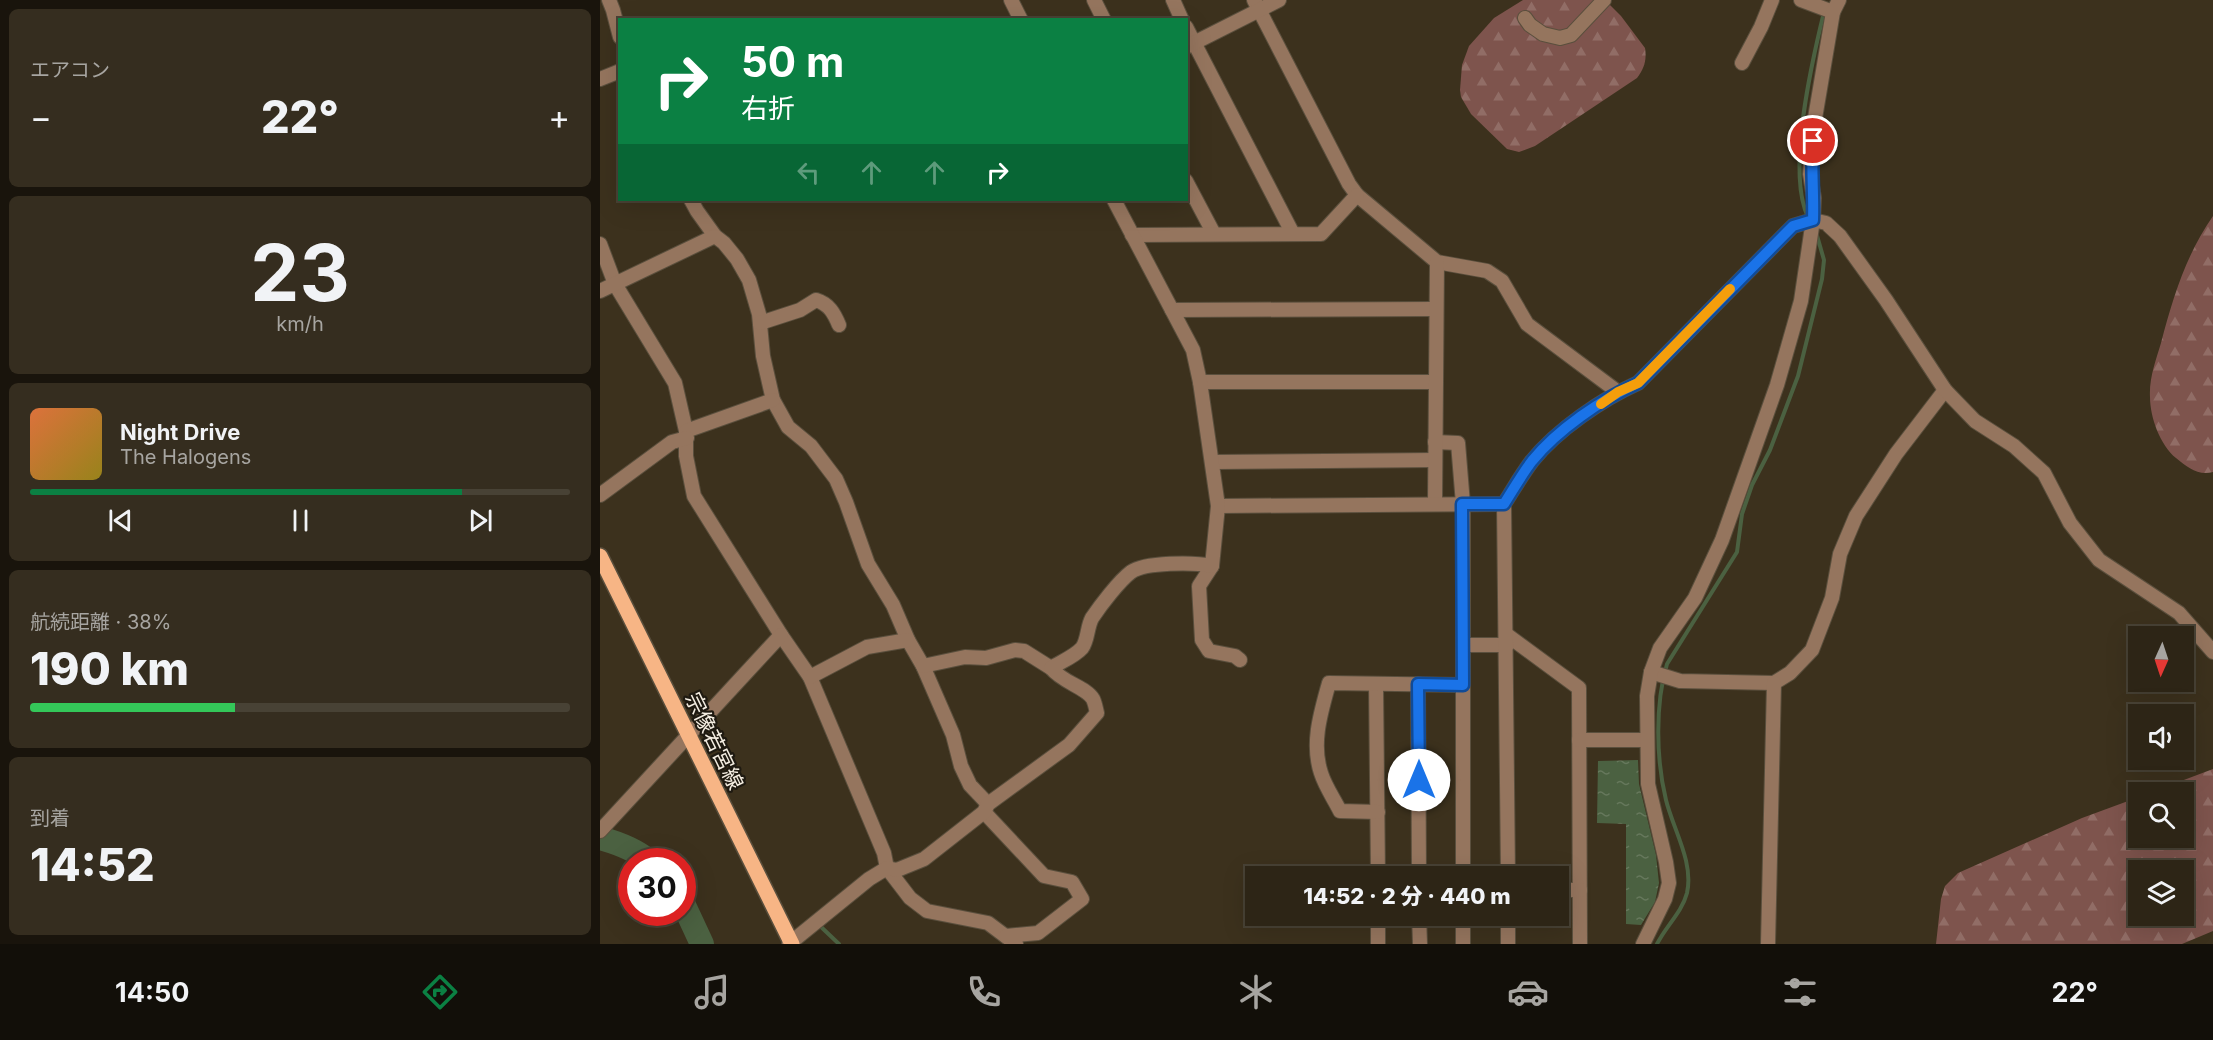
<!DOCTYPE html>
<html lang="ja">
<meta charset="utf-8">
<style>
body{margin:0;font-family:Inter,"Noto Sans JP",sans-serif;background:#352d1f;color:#f1f3f6;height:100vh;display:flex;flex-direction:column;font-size:22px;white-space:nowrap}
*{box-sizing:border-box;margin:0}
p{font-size:20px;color:#a7a5a1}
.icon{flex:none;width:33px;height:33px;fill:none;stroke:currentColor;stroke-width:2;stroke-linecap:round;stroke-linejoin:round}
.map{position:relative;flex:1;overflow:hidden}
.details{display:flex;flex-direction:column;gap:9px;padding:9px;background:#19140c;width:600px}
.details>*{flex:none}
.guide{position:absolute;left:18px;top:18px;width:570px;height:183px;border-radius:0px;box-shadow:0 6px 24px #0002,0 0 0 2px #484235;background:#0b8043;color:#fff;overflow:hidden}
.needle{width:39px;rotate:183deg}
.tools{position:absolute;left:1528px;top:626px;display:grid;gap:12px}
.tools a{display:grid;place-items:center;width:66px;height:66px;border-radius:0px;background:#2d2516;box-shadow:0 6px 24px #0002,0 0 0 2px #484235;font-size:30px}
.speed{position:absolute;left:18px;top:848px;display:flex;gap:12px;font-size:30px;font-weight:700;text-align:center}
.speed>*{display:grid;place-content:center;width:78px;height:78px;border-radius:50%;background:#2d2516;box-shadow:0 6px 24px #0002,0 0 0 2px #484235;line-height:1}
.speed .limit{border:9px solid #d22;background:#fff;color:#111}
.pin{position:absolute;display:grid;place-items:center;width:51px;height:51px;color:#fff;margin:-26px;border:3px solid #fff;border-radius:50%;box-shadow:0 2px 6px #0007}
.me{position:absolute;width:66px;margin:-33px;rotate:0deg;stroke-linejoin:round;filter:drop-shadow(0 0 4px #0008)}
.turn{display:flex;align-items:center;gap:21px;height:126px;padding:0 24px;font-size:27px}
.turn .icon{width:78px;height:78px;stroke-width:2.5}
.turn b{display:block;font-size:42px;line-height:51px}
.lanes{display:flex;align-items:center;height:57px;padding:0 24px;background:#0003;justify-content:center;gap:30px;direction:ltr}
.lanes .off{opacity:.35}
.big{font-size:45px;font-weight:800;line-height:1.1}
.details .tile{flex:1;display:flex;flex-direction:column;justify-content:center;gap:9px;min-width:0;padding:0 21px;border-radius:9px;background:#352d1f}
.details .dial{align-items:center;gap:0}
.dial b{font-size:78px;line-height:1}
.song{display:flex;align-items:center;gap:18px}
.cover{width:72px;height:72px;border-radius:9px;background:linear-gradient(135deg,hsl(20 70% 55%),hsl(50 70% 35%))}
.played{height:6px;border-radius:3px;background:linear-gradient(90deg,#0b8043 80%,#484235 80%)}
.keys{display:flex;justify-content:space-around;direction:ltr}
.heat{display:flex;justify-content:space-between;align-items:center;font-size:33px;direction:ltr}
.charge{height:9px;border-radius:4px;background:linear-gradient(90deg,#34c759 38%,#484235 0)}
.trip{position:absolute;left:645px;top:866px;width:324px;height:60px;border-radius:0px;background:#2d2516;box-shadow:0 6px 24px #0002,0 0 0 2px #484235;font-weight:800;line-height:60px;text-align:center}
.tab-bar{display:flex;height:96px;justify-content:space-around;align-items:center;background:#120f09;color:#a7a5a1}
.tab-bar .icon{width:42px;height:42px}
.tab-bar .active{color:#0b8043}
.tab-bar b{font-size:27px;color:#f1f3f6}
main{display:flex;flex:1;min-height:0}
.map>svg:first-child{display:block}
.forest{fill:url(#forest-firs);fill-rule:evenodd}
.water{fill:url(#water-ripples)}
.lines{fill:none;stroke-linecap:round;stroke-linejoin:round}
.stream{stroke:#4b6141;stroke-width:4}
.river{stroke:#4b6141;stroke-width:24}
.minor-casing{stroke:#5a4f3d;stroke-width:16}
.major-casing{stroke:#5a4f3d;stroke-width:18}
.minor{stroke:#95755e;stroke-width:14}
.major{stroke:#f7b585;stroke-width:15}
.route-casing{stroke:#114b97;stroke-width:15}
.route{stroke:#1a73e8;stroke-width:10}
.slow{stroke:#f59e0b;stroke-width:10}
.labels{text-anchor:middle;stroke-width:4.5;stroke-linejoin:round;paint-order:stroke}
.street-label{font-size:21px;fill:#f6efe3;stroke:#1f1a11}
</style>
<main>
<section class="details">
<div class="tile"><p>エアコン</p>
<div class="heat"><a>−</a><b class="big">22°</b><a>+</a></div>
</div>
<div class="tile dial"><b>23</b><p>km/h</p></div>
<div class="tile">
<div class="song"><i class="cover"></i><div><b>Night Drive</b><p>The Halogens</p></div></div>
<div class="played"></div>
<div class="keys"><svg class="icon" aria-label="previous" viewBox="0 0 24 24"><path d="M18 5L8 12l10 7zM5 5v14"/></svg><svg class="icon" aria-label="pause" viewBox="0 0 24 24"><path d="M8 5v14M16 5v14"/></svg><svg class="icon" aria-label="next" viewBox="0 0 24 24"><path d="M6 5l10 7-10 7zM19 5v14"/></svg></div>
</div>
<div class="tile"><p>航続距離 · 38%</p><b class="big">190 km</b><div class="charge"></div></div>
<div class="tile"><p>到着</p><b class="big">14:52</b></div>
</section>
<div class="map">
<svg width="1613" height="944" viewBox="0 0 1613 944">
<defs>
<pattern id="forest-firs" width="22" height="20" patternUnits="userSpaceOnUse" patternTransform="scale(1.5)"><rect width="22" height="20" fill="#7e544d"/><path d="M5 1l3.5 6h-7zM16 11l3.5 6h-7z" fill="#916d66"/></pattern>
<pattern id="water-ripples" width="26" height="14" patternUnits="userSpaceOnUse" patternTransform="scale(1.5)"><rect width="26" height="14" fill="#4b6141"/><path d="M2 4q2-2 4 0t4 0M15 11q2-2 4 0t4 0" fill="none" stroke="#66785c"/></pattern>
</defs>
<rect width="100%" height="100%" fill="#3c311d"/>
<g class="forest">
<path d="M 923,0 L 1005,0 L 1021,16 L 1045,48 C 1047,60 1044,69 1037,78 L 935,146 L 919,152 L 907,149 L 871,114 L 861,97 L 860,90 L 862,65 L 869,46 L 894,18 Z"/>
<path d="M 1613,216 L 1613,472 C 1598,476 1587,467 1576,458 C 1560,445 1550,417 1550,397 C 1549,378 1556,360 1561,343 C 1573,297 1586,255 1613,216 Z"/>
<path d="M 1613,769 L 1613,931 L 1582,944 L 1336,944 L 1341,899 L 1345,886 L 1358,873 L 1482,818 L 1539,797 L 1539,837 L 1584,837 L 1584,792 L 1552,792 ZM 1539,870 L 1584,870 L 1584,915 L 1539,915 Z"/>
</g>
<path class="water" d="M 1038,760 L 1039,784 L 1056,855 L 1059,883 L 1055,902 L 1041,925 L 1026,924 L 1026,824 L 997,823 L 998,761 Z"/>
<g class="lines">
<g class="stream">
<path d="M 1208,217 C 1186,172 1212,61 1224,12"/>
<path d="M 219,925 L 239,944"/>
<path d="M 1057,944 C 1066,926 1082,912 1087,893 C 1094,862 1073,829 1066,800 C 1056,759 1055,704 1067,664 L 1137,552 L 1142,514 L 1152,485 L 1170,450 L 1198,376 L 1222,279 L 1224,260 L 1216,232"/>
</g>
<g class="river">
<path d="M 0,838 C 18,843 35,849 49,861"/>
<path d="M 82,901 L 102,944"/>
</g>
<g class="minor-casing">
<g id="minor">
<path d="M 9,0 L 13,10 L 20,37"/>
<path d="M 411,0 L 421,20"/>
<path d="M 494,0 L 504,20"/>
<path d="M 573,0 L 582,20"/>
<path d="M 654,0 L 749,184 L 757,195 L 837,262 L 887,271 L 902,281 L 927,324 L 1018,392"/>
<path d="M 1201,0 L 1233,12"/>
<path d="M 925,18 L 930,25 L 943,34 L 960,38 L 971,35 L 1004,0"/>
<path d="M 586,27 L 693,234"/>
<path d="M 588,46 L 679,0"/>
<path d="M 1142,63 L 1161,27 L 1172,0"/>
<path d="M 0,79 L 20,71"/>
<path d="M 586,181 L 614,234"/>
<path d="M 91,200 L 97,211 L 115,236 L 124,243 L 137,259 L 149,280 L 159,314 L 163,356 L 173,400 L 188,427 L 211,446 L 236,479 L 246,502 L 268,564 L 293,605 L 308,640 L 323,666 L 353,735 L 361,766 L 370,785 L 388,804"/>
<path d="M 532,235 L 721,234 L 757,195"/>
<path d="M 0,244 L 15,284 L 75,383 L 86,431 L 86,456 L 94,496 L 181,635 L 210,677 L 284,853 L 287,868 L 310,898 L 327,911 L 388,923 L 416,944"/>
<path d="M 0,291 L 115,236"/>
<path d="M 572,310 L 835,309"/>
<path d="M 160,323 L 200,310 L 216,300 C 229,304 234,313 239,325"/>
<path d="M 600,382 L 836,382"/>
<path d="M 86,431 L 173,400"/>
<path d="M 835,442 L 858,443 L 863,504 L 863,876"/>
<path d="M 613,462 L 835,460"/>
<path d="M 0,495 L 72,442 L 87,438"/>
<path d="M 835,503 L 837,262"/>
<path d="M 618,506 L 904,504"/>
<path d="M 612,566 L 599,586 L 602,640 L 609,651 L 635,656 L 640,660"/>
<path d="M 907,635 L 979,688 L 980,944"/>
<path d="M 863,645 L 907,645"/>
<path d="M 323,666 L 365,657 L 386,658 L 415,650 L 424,651 L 451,668"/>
<path d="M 1051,672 L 1080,681 L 1174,683 L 1190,673 L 1212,650 L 1232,598 L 1240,554 L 1256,516 L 1296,454 L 1345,390"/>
<path d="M 210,677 L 267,647 L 308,640"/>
<path d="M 776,684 L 778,876"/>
<path d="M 818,684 L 819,876"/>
<path d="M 979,740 L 1047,740"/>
<path d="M 384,812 L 444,876 L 472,882 L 482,899 L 438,933 L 406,936"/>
<path d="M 778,812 L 740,811 C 734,799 725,786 721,773 C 711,743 721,712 729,683 L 863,685"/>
<path d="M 0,831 L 181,635"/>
<path d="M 908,876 L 904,504 C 913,490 922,474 932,461 C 957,430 1002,399 1038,383 L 1193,226 L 1213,220 L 1226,223 L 1240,236 L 1286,300 L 1345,390 L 1375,421 L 1414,446 L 1444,473 L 1470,523 L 1499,560 L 1579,613 L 1613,652"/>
<path d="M 958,890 L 980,890"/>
<path d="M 778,915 L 778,944"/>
<path d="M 819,915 L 820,944"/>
<path d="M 863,915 L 863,944"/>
<path d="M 908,915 L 908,944"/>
<path d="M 189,944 L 269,879 L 287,868 L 297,870 L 324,859 L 384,812 L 388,804 L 469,745 L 497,713 C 496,709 495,703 493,699 C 486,687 463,683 451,668 C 460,662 474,657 482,648 C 488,640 487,627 492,618 C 500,606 519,581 531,572 C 545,562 594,562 612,566 L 618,506 L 600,382 L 593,350 L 514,200"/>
<path d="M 1043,944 L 1065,899 L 1069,883 L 1066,862 L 1048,784 L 1047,696 L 1051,672 L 1060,648 L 1095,598 L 1122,540 L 1177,385 L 1201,301 L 1213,220 L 1214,198 L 1210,174 L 1214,124 L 1233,12 L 1239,0"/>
<path d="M 1168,944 L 1174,683"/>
</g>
</g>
<g class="major-casing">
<path id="major" d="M 0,556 L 192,944"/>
</g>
<use href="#minor" class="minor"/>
<use href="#major" class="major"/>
</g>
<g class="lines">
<g class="route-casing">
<path id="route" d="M 819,780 L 818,684 L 863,685 L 862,504 L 904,504 C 913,490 922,474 932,461 C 957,430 1002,399 1038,383 L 1193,226 L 1213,220 C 1214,194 1211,168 1213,141"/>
</g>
<use href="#route" class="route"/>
<path class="slow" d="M 1001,404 L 1018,392 L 1038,383 L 1130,289"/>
</g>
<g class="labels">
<g class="street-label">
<text transform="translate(114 741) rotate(64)" y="7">宗像若宮線</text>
</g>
</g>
</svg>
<div class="tools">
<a><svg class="needle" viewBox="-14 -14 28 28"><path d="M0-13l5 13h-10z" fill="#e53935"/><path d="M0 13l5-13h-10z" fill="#a7a5a1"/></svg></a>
<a><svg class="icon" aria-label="sound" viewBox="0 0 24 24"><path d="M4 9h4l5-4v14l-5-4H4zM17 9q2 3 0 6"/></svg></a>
<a><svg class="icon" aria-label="search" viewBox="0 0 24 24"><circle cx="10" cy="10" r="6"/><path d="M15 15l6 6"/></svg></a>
<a><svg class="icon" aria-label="layers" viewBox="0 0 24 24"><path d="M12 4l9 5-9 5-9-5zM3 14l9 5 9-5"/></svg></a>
</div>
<div class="speed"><div class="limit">30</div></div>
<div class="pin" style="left:1213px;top:141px;background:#d93025"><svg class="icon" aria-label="arrive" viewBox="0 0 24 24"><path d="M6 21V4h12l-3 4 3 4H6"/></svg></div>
<svg class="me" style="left:819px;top:780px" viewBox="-20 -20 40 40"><circle r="19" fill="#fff"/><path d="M0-13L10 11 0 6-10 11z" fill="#1a73e8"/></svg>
<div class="trip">14:52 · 2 分 · 440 m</div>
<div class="guide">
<div class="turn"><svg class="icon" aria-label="right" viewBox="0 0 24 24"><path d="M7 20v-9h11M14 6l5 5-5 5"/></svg><div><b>50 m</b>右折</div></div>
<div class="lanes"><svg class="icon off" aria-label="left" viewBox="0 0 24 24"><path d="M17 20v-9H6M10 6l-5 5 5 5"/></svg><svg class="icon off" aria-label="ahead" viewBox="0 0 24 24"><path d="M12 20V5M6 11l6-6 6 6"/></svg><svg class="icon off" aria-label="ahead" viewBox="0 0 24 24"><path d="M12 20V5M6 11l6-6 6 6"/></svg><svg class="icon" aria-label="right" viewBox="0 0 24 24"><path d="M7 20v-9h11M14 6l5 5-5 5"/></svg></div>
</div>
</div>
</main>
<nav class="tab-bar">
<b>14:50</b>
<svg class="icon active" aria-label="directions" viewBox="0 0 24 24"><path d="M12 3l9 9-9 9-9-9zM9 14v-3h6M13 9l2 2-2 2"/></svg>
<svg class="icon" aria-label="music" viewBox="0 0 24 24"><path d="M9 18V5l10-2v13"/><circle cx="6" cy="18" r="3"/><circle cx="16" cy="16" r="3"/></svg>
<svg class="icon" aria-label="phone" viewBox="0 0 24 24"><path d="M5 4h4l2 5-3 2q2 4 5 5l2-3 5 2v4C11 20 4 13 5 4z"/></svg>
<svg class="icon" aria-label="climate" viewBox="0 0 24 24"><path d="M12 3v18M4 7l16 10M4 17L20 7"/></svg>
<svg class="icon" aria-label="car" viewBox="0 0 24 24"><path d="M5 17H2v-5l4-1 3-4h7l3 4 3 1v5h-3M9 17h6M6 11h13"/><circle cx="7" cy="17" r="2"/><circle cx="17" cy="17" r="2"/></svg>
<svg class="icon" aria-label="filters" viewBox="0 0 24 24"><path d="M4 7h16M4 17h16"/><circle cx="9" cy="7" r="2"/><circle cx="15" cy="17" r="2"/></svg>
<b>22°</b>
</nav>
